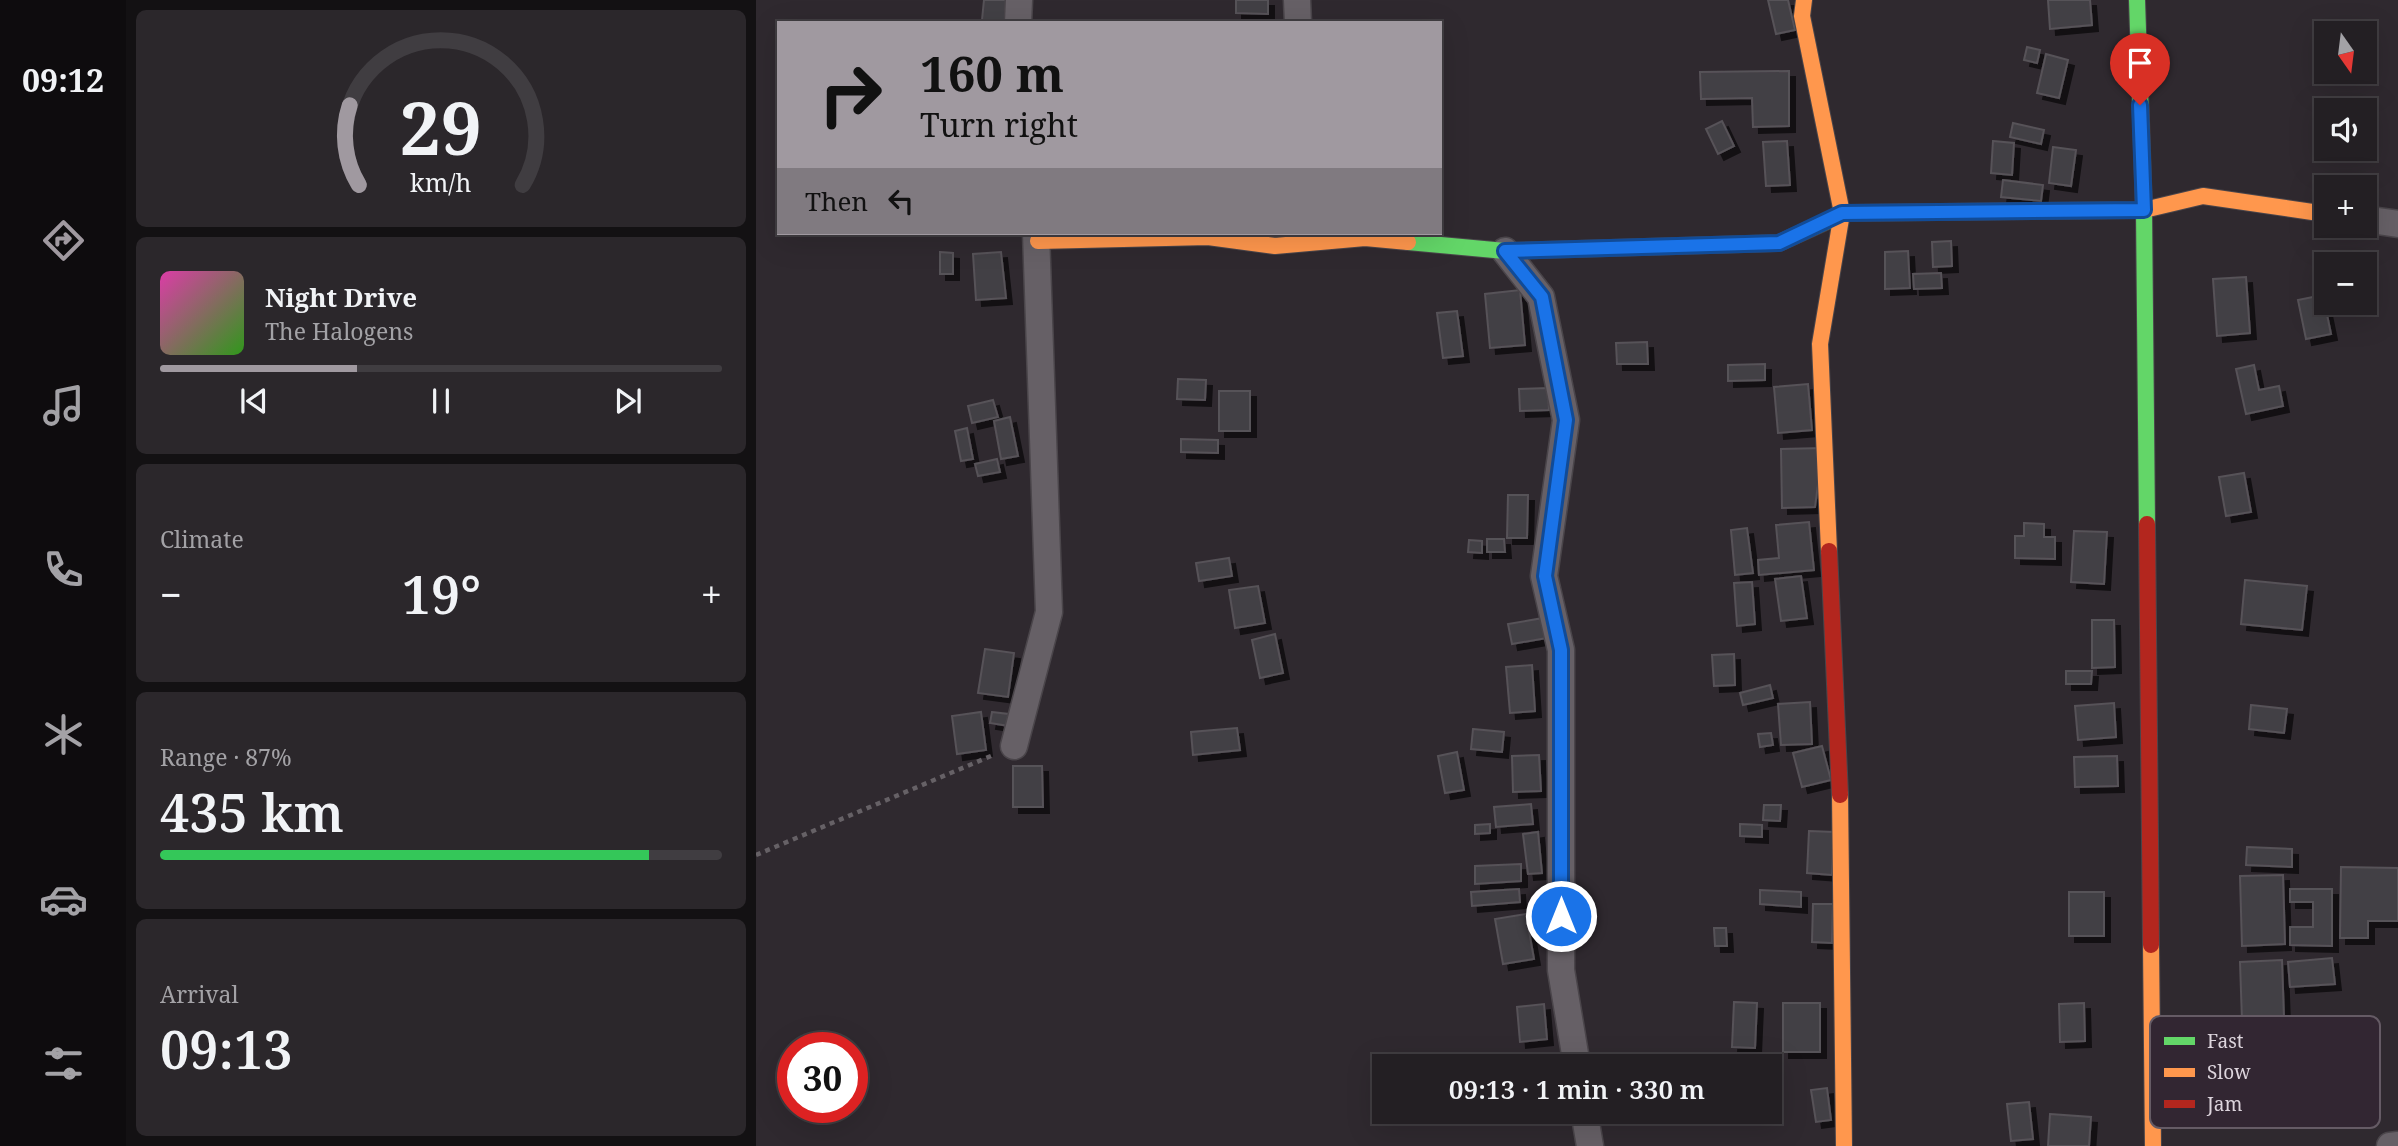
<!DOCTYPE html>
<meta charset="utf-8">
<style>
body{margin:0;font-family:"Noto Serif",serif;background:#2b272b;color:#f1f3f6;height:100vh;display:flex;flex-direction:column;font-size:26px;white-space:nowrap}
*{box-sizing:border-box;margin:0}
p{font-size:23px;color:#a3a2a6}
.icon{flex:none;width:38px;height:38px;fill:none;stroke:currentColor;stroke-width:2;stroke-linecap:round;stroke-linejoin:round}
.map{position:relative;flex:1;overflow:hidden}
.details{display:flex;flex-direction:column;gap:10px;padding:10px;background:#131113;width:630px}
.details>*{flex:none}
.banner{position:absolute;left:21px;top:21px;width:665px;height:214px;border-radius:0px;box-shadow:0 7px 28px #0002,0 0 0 2px #403d41;background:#a099a0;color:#111;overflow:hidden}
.needle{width:46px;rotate:166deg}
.tools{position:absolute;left:1558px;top:21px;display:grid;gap:14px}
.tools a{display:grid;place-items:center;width:63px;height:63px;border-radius:0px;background:#231f23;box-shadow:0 7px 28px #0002,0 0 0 2px #403d41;font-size:35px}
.speed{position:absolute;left:21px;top:1032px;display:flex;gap:14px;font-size:35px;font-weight:700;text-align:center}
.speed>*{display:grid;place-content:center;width:91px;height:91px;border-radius:50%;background:#231f23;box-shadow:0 7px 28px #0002,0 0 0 2px #403d41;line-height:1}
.speed .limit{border:10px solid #d22;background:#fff;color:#111}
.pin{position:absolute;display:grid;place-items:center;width:60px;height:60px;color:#fff;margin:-72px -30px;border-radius:50% 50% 50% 0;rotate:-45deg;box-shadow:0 0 7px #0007}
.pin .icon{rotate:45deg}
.me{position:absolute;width:77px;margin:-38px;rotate:0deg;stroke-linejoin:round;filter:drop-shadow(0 0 5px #0008)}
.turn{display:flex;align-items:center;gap:24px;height:147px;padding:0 28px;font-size:32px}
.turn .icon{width:91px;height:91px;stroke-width:2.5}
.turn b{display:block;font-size:49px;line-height:60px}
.then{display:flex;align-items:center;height:66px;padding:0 28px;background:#0003;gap:14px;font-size:26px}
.big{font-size:52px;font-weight:600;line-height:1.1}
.details .tile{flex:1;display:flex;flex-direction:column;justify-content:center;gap:10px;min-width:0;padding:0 24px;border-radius:10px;background:#2b272b}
.details .dial{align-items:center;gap:0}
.dial svg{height:182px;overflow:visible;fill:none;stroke:#403d41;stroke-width:7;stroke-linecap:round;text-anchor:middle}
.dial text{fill:#f1f3f6;stroke:none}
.song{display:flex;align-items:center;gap:21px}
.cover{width:84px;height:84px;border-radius:10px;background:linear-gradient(135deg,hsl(320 70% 55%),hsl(110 70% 35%))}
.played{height:7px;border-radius:4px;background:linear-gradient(90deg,#a099a0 35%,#403d41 35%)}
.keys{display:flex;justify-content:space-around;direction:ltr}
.heat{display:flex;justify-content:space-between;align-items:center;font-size:38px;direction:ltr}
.charge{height:10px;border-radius:5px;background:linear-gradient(90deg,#34c759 87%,#403d41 0)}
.trip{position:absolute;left:616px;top:1054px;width:410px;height:70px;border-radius:0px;background:#231f23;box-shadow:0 7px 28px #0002,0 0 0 2px #403d41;font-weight:600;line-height:70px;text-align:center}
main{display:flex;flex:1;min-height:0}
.tabs{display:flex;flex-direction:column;width:126px;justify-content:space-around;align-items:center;background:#0e0c0e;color:#a3a2a6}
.tabs .icon{width:49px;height:49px}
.tabs .current{color:#a099a0}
.tabs b{font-size:32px;color:#f1f3f6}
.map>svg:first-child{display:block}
.building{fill:#433f45;stroke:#575258;stroke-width:2;filter:url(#shadow)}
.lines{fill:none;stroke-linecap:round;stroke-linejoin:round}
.street-casing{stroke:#4a454a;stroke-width:29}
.fast-casing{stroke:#4a454a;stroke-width:18}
.slow-casing{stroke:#4a454a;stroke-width:18}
.jam-casing{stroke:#4a454a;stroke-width:18}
.path{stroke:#666166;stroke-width:4.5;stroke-dasharray:5 5;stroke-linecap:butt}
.street{stroke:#666066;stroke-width:26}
.fast{stroke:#63d668;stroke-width:16}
.slow{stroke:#ff974d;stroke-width:16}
.jam{stroke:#b3261e;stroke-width:16}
.route-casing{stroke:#114b97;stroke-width:18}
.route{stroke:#1a73e8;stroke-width:12}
.key{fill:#322632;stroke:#655b65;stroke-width:2}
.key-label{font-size:19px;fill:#ddd5dd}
</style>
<main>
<nav class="tabs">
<b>09:12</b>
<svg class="icon current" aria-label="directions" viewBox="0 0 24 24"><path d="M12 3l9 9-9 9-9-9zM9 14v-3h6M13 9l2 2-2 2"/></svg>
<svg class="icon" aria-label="music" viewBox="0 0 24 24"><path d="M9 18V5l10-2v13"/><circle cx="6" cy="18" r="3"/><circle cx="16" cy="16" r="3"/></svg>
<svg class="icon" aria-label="phone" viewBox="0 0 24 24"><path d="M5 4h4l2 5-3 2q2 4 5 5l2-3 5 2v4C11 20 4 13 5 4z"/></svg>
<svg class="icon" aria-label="climate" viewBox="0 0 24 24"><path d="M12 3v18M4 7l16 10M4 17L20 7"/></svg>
<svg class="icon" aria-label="car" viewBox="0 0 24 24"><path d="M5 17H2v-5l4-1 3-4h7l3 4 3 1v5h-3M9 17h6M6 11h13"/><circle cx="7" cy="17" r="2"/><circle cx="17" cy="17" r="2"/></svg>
<svg class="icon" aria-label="filters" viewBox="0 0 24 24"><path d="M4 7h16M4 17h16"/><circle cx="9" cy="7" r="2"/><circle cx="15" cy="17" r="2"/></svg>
</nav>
<section class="details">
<div class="tile dial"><svg viewBox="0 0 100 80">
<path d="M14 69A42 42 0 1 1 86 69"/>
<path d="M14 69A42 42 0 0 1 10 34" stroke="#a099a0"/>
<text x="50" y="56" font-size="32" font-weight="700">29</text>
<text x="50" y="72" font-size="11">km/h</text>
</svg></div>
<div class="tile">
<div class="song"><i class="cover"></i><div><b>Night Drive</b><p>The Halogens</p></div></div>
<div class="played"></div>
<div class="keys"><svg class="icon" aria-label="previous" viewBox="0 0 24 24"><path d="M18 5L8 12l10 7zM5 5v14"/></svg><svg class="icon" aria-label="pause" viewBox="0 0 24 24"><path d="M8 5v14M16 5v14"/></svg><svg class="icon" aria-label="next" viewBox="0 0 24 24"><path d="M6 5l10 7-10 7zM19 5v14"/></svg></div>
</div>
<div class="tile"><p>Climate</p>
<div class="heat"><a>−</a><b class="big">19°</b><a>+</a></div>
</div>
<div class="tile"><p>Range · 87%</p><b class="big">435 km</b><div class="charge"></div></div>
<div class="tile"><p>Arrival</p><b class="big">09:13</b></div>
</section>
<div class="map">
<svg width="1642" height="1146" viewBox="0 0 1642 1146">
<defs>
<filter id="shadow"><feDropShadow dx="6" dy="6" stdDeviation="0" flood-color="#0009"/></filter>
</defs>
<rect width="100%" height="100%" fill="#2f292f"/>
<g class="building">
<path d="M 228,0 L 252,0 L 250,22 L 226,20 Z"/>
<path d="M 480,0 L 512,0 L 512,14 L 480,13 Z"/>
<path d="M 1012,0 L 1032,0 L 1039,30 L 1020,34 Z"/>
<path d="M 1292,0 L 1334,0 L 1336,25 L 1294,29 Z"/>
<path d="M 1271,47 L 1284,50 L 1281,63 L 1268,60 Z"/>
<path d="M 1290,54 L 1312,60 L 1303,98 L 1281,93 Z"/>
<path d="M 1033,71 L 1033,126 L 997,127 L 996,98 L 945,99 L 944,72 Z"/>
<path d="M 966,121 L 978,146 L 962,154 L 950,129 Z"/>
<path d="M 1257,123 L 1288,130 L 1285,144 L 1254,137 Z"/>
<path d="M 1031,141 L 1034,185 L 1010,186 L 1007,142 Z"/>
<path d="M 1237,141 L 1258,143 L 1256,175 L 1235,173 Z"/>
<path d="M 1297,147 L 1320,150 L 1315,186 L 1293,183 Z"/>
<path d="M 1247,180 L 1287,185 L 1285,201 L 1245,197 Z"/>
<path d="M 1195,241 L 1196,266 L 1177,267 L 1176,242 Z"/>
<path d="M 1152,251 L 1154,288 L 1129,289 L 1129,252 Z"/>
<path d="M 184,252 L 197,253 L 197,274 L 184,274 Z"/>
<path d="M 245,252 L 250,298 L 220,300 L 217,254 Z"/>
<path d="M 1185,273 L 1186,288 L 1158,289 L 1157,274 Z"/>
<path d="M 1490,277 L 1494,333 L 1461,336 L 1457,279 Z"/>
<path d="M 764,290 L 769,345 L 734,348 L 729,294 Z"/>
<path d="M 1567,295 L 1575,334 L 1550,339 L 1542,300 Z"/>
<path d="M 701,311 L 707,356 L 687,358 L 681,313 Z"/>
<path d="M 891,342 L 892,364 L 861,364 L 860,343 Z"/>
<path d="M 1009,364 L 1009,380 L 972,381 L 972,365 Z"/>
<path d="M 1498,365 L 1503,390 L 1523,386 L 1527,406 L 1490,414 L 1480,369 Z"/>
<path d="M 422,379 L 450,380 L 449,400 L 421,399 Z"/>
<path d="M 1052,384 L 1056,430 L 1022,433 L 1018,387 Z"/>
<path d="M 792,388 L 793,410 L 764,411 L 763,389 Z"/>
<rect x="463" y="391" width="31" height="40"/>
<path d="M 237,400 L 242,417 L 216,423 L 212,406 Z"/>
<path d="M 254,417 L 262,456 L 245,459 L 238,421 Z"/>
<path d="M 211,428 L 217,459 L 205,461 L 199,431 Z"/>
<path d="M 425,439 L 462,440 L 462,453 L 425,452 Z"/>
<path d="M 1067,448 L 1059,507 L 1026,508 L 1025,449 Z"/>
<path d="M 241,459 L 244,472 L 222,476 L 219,464 Z"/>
<path d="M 1488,473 L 1495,512 L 1470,516 L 1463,477 Z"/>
<path d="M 752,495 L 772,495 L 771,538 L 751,538 Z"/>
<path d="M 1053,522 L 1058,570 L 1003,575 L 1002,560 L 1023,558 L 1020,525 Z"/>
<path d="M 1268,523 L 1288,524 L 1288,537 L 1299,537 L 1299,559 L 1259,558 L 1259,536 L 1268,536 Z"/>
<path d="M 991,528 L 997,573 L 979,575 L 975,530 Z"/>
<path d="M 1318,531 L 1351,532 L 1348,584 L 1315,582 Z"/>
<path d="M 731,539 L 748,539 L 749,552 L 731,552 Z"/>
<path d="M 713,540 L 726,541 L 726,553 L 712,552 Z"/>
<path d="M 473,558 L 476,576 L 443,581 L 440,563 Z"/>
<path d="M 1045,576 L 1051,618 L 1025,621 L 1019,579 Z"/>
<path d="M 1489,580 L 1551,586 L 1546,630 L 1485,624 Z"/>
<path d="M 996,582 L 999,624 L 981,626 L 978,583 Z"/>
<path d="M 502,586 L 509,623 L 479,628 L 473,590 Z"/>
<path d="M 787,618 L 791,638 L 756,644 L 752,624 Z"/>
<path d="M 1336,620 L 1358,620 L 1359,667 L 1336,668 Z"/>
<path d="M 519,634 L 527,673 L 504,678 L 496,640 Z"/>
<path d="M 229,649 L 258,653 L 252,697 L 222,693 Z"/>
<path d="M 978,654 L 979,685 L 958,686 L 956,655 Z"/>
<path d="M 776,665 L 779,711 L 754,713 L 750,667 Z"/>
<path d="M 1310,671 L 1336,671 L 1335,684 L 1310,684 Z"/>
<path d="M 1014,685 L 1017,698 L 987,705 L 984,693 Z"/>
<path d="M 1054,702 L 1056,744 L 1025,745 L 1022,704 Z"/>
<path d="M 1358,703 L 1360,737 L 1322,740 L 1319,706 Z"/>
<path d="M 1495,705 L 1531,709 L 1528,733 L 1493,729 Z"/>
<path d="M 225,712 L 230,750 L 201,754 L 196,716 Z"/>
<path d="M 236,712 L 261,715 L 259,727 L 234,723 Z"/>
<path d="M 481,728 L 484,750 L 437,755 L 435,732 Z"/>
<path d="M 717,729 L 748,732 L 746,752 L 715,749 Z"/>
<path d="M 1015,733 L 1017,745 L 1004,747 L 1002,734 Z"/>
<path d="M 1066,746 L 1075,780 L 1046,787 L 1037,753 Z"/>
<path d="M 701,752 L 708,790 L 689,793 L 682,756 Z"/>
<path d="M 783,755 L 785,791 L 757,792 L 756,756 Z"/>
<path d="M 1361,756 L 1362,786 L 1319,787 L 1318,757 Z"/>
<path d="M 257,766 L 286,766 L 287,807 L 257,807 Z"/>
<path d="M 775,804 L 777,824 L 740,827 L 738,807 Z"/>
<path d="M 1008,805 L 1025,805 L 1024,821 L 1007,820 Z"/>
<path d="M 734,824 L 734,833 L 719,834 L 719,825 Z"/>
<path d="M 984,824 L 1006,825 L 1006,837 L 984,836 Z"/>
<path d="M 1053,831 L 1078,832 L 1076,875 L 1051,873 Z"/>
<path d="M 782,832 L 786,873 L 772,874 L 767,834 Z"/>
<path d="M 1491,847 L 1536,849 L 1536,867 L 1490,865 Z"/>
<path d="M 765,864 L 765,881 L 719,884 L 719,866 Z"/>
<path d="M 1585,867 L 1642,868 L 1642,921 L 1612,921 L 1612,938 L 1584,938 Z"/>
<path d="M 1527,875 L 1529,944 L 1486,946 L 1484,876 Z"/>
<path d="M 763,889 L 764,902 L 716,906 L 715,892 Z"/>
<path d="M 1534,889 L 1576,889 L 1576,946 L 1534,945 L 1534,927 L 1557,927 L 1557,902 L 1534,902 Z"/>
<path d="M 1004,890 L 1045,892 L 1045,907 L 1004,904 Z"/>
<rect x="1313" y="892" width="35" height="44"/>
<path d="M 1057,904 L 1077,904 L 1076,943 L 1056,942 Z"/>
<path d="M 770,914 L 778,959 L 747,964 L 739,919 Z"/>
<path d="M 958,928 L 970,928 L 971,946 L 959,946 Z"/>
<path d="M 1576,958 L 1579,984 L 1534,987 L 1532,962 Z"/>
<path d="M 1526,960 L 1528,1018 L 1486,1020 L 1484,962 Z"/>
<path d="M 978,1002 L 1001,1003 L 999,1048 L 976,1047 Z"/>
<rect x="1027" y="1003" width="37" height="49"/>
<path d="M 1328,1003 L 1329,1041 L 1304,1042 L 1303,1004 Z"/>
<path d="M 788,1004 L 791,1039 L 764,1042 L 761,1007 Z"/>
<path d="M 1071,1088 L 1075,1120 L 1060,1122 L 1055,1090 Z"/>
<path d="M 1273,1102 L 1277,1139 L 1255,1141 L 1251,1104 Z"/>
<path d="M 1294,1114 L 1335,1117 L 1333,1146 L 1292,1146 Z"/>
</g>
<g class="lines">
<g class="street-casing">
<g id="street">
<path d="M 541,0 L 542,23"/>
<path d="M 262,23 L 263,0"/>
<path d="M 1608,219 L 1642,224"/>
<path d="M 749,251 L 785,297 L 810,420 L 788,576 L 805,650 L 805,970 L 821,1066"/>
<path d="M 258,746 L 293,612 L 280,233"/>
<path d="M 828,1111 L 834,1146"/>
<path d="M 1634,1146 L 1642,1145"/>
</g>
</g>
<g class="fast-casing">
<g id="fast">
<path d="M 1381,0 L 1388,210 L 1391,524"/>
<path d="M 652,242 L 749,251 L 1023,243 L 1089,213"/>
</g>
</g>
<g class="slow-casing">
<g id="slow">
<path d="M 1048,0 L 1046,16 L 1086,213 L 1064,344 L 1073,551"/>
<path d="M 1089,213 L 1388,210 L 1447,196 L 1570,214"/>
<path d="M 282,241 L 452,237 L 519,246 L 609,238 L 652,242"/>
<path d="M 1084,795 L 1088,1146"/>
<path d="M 1395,945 L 1397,1146"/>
</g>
</g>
<g class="jam-casing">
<g id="jam">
<path d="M 1391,524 L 1395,945"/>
<path d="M 1073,551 L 1084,795"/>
</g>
</g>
<path class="path" d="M 0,855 L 235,756"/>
<use href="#street" class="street"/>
<use href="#fast" class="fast"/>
<use href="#slow" class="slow"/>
<use href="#jam" class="jam"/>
</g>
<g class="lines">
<g class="route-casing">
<path id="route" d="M 805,916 L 805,650 L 789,576 L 810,420 L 786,297 L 749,251 L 1023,243 L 1086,213 L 1388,210 L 1384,105"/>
</g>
<use href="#route" class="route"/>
</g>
<rect x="1394" y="1016" width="230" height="112" rx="10" class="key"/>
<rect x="1408" y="1037" width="31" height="8" fill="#63d668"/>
<rect x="1408" y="1068" width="31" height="9" fill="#ff974d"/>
<rect x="1408" y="1100" width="31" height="8" fill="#b3261e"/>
<g class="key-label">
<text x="1451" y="1048">Fast</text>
<text x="1451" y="1079">Slow</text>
<text x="1451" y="1111">Jam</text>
</g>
</svg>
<div class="tools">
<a><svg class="needle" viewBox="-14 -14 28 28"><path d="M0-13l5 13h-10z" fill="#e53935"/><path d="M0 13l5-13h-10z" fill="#a3a2a6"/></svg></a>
<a><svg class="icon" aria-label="sound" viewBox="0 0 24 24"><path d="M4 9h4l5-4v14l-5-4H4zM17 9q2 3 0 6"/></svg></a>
<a>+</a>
<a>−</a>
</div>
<div class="speed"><div class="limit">30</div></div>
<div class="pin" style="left:1384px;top:105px;background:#d93025"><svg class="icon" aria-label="arrive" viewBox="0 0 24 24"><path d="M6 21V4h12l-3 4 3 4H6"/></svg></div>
<svg class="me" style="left:805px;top:916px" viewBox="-20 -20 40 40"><circle r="17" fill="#1a73e8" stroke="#fff" stroke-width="3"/><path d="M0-11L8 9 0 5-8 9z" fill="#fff"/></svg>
<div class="trip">09:13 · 1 min · 330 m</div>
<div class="banner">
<div class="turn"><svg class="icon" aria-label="right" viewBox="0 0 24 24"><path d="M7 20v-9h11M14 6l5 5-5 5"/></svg><div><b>160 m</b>Turn right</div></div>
<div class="then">Then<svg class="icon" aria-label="left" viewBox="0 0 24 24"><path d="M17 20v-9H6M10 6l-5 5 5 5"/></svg></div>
</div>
</div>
</main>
